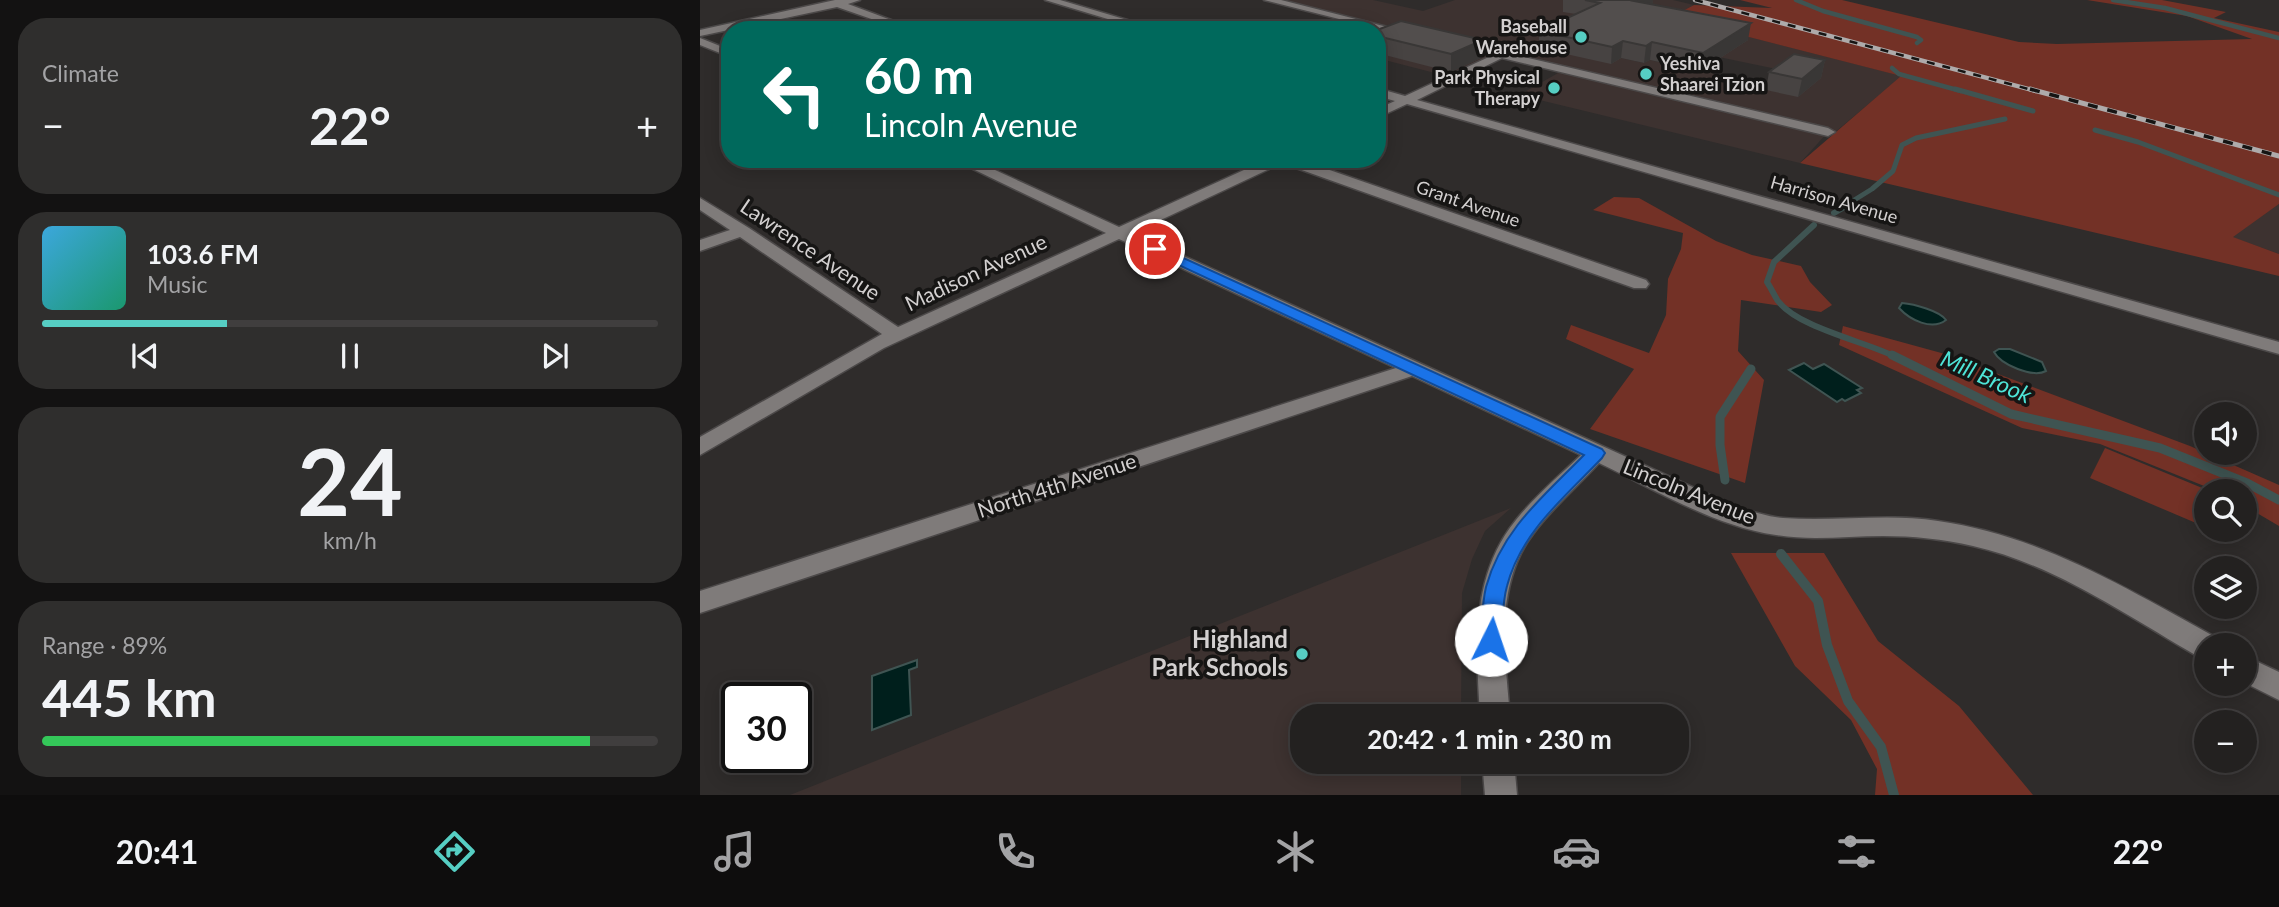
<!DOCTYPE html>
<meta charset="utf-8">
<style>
body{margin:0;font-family:Lato,sans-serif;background:#2f2e2d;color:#f1f3f6;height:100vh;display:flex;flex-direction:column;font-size:26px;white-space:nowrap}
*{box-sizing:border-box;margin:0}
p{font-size:23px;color:#a3a3a5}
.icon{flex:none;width:38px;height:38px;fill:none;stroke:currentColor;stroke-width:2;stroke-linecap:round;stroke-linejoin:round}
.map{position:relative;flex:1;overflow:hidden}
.details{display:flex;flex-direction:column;gap:18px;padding:18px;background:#131212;width:700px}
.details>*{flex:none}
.top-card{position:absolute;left:21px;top:21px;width:665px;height:147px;border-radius:28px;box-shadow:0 4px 18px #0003,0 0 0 2px #403e3e;background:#00695c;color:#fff;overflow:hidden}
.buttons{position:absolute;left:1494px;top:402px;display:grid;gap:14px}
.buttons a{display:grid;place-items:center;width:63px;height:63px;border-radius:50%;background:#232120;box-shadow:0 4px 18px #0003,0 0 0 2px #403e3e;font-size:35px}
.speed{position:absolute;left:21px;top:682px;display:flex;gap:14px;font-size:35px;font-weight:700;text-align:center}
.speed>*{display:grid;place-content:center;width:91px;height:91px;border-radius:50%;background:#232120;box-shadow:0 4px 18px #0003,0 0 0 2px #403e3e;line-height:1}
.speed .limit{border:4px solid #111;border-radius:10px;background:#fff;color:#111}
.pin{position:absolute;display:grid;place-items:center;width:60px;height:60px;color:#fff;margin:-30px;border:4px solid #fff;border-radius:50%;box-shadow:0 2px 7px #0007}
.me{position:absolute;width:77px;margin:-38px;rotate:4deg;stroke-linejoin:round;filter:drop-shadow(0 0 5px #0008)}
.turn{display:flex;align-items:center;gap:24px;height:147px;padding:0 28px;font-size:32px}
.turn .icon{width:91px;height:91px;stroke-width:2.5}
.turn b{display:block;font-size:49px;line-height:60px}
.big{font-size:52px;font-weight:700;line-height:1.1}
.details .widget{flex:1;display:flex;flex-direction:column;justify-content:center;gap:10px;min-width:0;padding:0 24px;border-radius:28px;background:#2f2e2d}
.details .dial{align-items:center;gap:0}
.dial b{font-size:91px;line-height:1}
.song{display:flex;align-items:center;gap:21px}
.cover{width:84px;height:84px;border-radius:10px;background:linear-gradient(135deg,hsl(200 70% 55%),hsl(160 70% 35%))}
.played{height:7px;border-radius:4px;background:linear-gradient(90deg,#56cec3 30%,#403e3e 30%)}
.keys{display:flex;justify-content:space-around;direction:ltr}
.heat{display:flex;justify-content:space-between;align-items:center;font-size:38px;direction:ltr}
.charge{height:10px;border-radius:5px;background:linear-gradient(90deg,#34c759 89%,#403e3e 0)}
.trip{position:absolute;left:590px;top:704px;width:399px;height:70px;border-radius:28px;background:#232120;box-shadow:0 4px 18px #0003,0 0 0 2px #403e3e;font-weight:700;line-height:70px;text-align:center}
.dock{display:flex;height:112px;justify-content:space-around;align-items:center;background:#0e0d0d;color:#a3a3a5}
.dock .icon{width:49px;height:49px}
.dock .active{color:#56cec3}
.dock b{font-size:32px;color:#f1f3f6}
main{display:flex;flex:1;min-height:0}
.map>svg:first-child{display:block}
.built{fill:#3d3230;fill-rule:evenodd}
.green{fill:#733126}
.water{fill:#001f1c;stroke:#3f5452;stroke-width:2}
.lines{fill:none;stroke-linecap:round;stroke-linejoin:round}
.stream-far4{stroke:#3f5452;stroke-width:4.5}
.stream-far3{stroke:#3f5452;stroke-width:5}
.stream-far2{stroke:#3f5452;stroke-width:6}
.stream-far1{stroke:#3f5452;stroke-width:9}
.stream{stroke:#3f5452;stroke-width:10}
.street-casing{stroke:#4c4949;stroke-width:3}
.street{fill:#7f7b7a;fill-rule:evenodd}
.rail-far1-casing{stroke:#aeabab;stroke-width:4.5}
.rail-casing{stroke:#aeabab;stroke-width:5}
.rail-far1{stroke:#161514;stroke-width:2.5;stroke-dasharray:8;stroke-linecap:butt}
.rail{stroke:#161514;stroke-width:3.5;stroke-dasharray:10;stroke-linecap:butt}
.wall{fill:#474342}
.shaded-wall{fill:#393736}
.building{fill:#524e4d;stroke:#393736;stroke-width:2}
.route{fill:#1a73e8;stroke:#114b97;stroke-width:2}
.poi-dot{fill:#56cec3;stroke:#161514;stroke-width:2.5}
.labels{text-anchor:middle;stroke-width:7;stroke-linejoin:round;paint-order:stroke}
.far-poi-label{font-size:18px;font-weight:bold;fill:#d3d0d0;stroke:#161514;text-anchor:end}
.far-street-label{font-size:18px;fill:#d3d0d0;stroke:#161514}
.street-label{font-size:21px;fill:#d3d0d0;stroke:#161514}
.water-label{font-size:23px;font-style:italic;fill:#4ee4d7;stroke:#161514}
.near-poi-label{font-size:24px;font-weight:bold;fill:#d3d0d0;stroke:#161514;text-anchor:end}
</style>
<main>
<section class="details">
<div class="widget"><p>Climate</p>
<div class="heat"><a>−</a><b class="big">22°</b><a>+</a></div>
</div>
<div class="widget">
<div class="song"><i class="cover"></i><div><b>103.6 FM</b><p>Music</p></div></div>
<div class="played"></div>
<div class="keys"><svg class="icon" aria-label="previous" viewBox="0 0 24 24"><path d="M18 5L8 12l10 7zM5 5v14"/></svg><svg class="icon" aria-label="pause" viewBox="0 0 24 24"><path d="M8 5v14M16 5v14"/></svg><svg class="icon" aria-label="next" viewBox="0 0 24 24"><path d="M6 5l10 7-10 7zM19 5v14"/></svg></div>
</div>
<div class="widget dial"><b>24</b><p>km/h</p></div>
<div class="widget"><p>Range · 89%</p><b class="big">445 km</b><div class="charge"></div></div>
</section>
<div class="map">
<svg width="1579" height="795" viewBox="0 0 1579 795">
<rect width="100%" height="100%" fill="#2f2c2b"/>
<g class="built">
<path d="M 585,0 L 673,0 L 723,11 L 755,0 L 973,0 L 994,5 L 972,17 L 1202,76 L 1134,133 L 1128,132 L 1100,163 L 819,95 L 860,72 L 798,58 L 754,78 L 677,58 L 677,30 L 666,30 L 673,27 L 578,2 ZM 903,54 L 1014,56 L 1120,78 L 1071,86 L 950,60 L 944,63 Z"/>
<path d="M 1579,204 L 1579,254 L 1532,237 Z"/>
<path d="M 811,508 L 785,531 L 772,559 L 762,593 L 761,716 L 602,716 L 602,761 L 761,761 L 761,795 L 90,795 Z"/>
</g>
<g class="green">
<path d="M 1040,0 L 1142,0 L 1319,42 L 1357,44 L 1552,39 L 1487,16 L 1387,0 L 1462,0 L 1526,12 L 1514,18 L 1579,32 L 1579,204 L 1533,237 L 1579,254 L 1579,276 L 1100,163 L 1201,76 L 971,17 L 994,5 L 1072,8 Z"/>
<path d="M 914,197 L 939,198 L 1016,241 L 1052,255 L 1101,266 L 1110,282 L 1132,305 L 1121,312 L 1041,300 L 1038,351 L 1064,380 L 1045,483 L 890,429 L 934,369 L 866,339 L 871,325 L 949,353 L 966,315 L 968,279 L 981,249 L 983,233 L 893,210 Z"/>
<path d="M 1143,326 L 1245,354 L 1490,446 L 1579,485 L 1579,526 L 1545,506 L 1545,492 L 1519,492 L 1400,444 L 1322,428 L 1139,345 Z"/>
<path d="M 1405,448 L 1512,492 L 1507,492 L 1507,516 L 1503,526 L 1390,478 Z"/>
<path d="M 1031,553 L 1124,553 L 1178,641 L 1259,706 L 1333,795 L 1175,795 L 1177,769 L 1151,720 L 1095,666 Z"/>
</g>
<g class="water">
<path d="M 1202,303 C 1214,304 1240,311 1246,320 C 1232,331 1210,320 1199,308 Z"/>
<path d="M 1299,349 L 1310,349 L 1342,362 L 1346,371 C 1333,378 1301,365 1294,352 Z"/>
<path d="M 1104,363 L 1113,369 L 1124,364 L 1162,388 L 1157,390 L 1161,393 L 1145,401 L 1142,399 L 1137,402 L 1089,370 Z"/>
<path d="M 217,660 L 217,667 L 209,670 L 211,715 L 172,730 L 172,676 Z"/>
</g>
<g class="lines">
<g class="stream-far4">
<path d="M 1096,0 L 1123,11 L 1217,37 L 1221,40 L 1217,43"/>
<path d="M 1413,0 L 1465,8 L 1579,38"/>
<path d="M 1192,68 L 1199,74 L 1261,91"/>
</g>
<g class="stream-far3">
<path d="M 1255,89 L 1333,111"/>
<path d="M 1395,130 L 1438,142 L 1579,195"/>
<path d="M 1143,207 L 1172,189 L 1193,171 L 1202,145 L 1216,138 L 1305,119"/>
</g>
<g class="stream-far2">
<path d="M 1134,213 L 1146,206"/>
<path d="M 1114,225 L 1074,262 L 1067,282 C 1071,288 1074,295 1078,301 C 1099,328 1164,341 1196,357"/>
</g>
<g class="stream-far1">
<path d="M 1192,355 L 1311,414 L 1460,448 L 1547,483 L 1579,500"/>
<path d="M 1025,480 L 1020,445 L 1020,417 L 1051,369"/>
</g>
<path class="stream" d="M 1081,554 L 1118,601 L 1127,645 L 1148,701 L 1181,747 L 1194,795"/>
<g class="street-casing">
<g id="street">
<path d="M 135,0 L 160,0 L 148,4 L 218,30 L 203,30 L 137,7 L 0,36 L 0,30 Z"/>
<path d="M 345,0 L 360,0 L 461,30 L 444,30 Z"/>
<path d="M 564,0 L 581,0 L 715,34 L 710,37 Z"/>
<path d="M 0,38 L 30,50 L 30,57 L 0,45 Z"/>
<path d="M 755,41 L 1128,128 L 1135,132 L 1128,136 L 802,58 L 717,100 L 1579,342 L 1579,354 L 707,104 L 677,118 L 677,109 L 695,101 L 677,96 L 677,88 L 705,96 L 791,56 L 751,46 L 751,42 Z"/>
<path d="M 252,159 L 271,159 L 419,227 L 568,159 L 598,159 L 946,280 L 949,284 L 946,288 L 934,288 L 582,163 L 433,233 L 1041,509 C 1055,512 1069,517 1083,518 C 1135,522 1187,513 1238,521 C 1340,535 1429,590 1517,638 L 1521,646 L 1507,646 L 1507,659 L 1497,656 C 1426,615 1353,564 1273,546 C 1243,539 1213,536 1183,536 C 1147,536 1111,541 1076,535 C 1014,526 956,490 899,463 C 877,487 852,508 833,534 C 794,585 805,656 810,716 L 780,716 C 776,648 770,576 816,520 C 835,496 859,476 881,455 L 712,376 L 0,613 L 0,591 L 696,368 L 419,239 L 184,348 L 0,455 L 0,437 L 182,334 L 40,237 L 0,251 L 0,240 L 30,230 L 0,210 L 0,198 L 49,228 L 198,327 L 406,233 Z"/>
<path d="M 1545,656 L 1579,672 L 1579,700 L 1545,683 Z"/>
<path d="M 782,761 L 814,761 L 817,795 L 785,795 Z"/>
</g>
</g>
<use href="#street" class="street"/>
<g class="rail-far1-casing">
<path id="rail-far1" d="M 995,0 L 1336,91"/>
</g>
<g class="rail-casing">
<path id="rail" d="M 1330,89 L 1579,156"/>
</g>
<use href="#rail-far1" class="rail-far1"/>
<use href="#rail" class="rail"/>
</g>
<g class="wall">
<path d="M 863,0 L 953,0 L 952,5 L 1048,40 L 1000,71 L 950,60 L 944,63 L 921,58 L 911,64 L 839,48 L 839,31 L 876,14 L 863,12 Z"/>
<path d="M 677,30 L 783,57 L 751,72 L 677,53 Z"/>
<path d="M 1125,60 L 1121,78 L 1098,97 L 1066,90 L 1069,72 Z"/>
</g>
<g class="shaded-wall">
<path d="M 937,0 L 953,0 L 952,8 L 934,1 Z"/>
<path d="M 1051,23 L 1048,40 L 1000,71 L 1003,53 Z"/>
<path d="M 783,40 L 783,57 L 751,72 L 751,54 Z"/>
<path d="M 923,41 L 921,58 L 911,64 L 912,47 Z"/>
<path d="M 952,42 L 950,60 L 944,63 L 946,46 Z"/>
<path d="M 1125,60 L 1121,78 L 1098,97 L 1102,79 Z"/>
</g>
<g class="building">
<path d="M 885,0 L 937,0 L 934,1 L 1051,23 L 1003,53 L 952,42 L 946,46 L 923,41 L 912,47 L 839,31 L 900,3 Z"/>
<path d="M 701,21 L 783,40 L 751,54 L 677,36 L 677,30 Z"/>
<path d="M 1094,54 L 1125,60 L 1102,79 L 1069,72 Z"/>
</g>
<path class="route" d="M 455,245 L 902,449 L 905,453 L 902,458 C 865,497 821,532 807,586 C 802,603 803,623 801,640 L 798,647 L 791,649 L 783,647 L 780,640 C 782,623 782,604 786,587 C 802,529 844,496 884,455 L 451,252 L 449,249 Z"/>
<g class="poi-dot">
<circle cx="881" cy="37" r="7"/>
<circle cx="946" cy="74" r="7"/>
<circle cx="854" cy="88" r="7"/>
<circle cx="602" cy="654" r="7"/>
</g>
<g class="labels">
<g class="far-poi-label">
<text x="867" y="33">Baseball<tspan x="867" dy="21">Warehouse</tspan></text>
<text x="960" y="70" text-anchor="start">Yeshiva<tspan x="960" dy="21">Shaarei Tzion</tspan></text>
<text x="840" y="84">Park Physical<tspan x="840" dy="21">Therapy</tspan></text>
</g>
<g class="far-street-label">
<text transform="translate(1134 200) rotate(16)" y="6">Harrison Avenue</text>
<text transform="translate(768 204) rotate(19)" y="6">Grant Avenue</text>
</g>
<g class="street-label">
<text transform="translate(110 250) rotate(34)" y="7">Lawrence Avenue</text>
<text transform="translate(276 273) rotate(-25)" y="7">Madison Avenue</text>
<text transform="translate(357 486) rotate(-18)" y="7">North 4th Avenue</text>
<text transform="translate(989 492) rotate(22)" y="7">Lincoln Avenue</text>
</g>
<g class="water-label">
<text transform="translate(1286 377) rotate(24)" y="8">Mill Brook</text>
</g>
<g class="near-poi-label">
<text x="588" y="648">Highland<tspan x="588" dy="28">Park Schools</tspan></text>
</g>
</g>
</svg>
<div class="buttons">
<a><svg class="icon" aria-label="sound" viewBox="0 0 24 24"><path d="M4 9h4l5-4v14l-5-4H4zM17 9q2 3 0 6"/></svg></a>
<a><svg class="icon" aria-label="search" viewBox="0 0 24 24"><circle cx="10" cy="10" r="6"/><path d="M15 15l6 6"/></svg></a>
<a><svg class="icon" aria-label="layers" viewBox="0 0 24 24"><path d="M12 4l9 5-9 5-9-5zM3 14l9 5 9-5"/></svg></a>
<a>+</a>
<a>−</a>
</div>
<div class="speed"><div class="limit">30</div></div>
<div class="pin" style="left:455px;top:249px;background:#d93025"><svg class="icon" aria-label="arrive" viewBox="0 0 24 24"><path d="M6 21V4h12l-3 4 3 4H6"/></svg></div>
<svg class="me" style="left:791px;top:640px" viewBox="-20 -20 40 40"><circle r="19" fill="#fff"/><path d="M0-13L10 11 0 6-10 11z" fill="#1a73e8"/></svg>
<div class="trip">20:42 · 1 min · 230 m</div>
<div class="top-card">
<div class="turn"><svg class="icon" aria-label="left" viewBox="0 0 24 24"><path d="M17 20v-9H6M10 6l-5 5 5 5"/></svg><div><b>60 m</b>Lincoln Avenue</div></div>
</div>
</div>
</main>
<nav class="dock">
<b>20:41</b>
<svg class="icon active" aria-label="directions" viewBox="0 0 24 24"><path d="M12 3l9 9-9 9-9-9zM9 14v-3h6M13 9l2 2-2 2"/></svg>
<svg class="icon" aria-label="music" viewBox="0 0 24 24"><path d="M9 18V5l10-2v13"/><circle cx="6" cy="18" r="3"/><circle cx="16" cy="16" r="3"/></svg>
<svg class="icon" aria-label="phone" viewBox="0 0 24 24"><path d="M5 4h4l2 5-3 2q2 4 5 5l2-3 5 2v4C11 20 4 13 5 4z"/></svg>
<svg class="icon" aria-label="climate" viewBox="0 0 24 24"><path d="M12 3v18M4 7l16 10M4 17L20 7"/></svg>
<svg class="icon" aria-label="car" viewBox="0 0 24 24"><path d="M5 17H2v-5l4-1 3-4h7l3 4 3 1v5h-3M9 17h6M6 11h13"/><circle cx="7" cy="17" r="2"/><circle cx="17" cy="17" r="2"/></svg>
<svg class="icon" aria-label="filters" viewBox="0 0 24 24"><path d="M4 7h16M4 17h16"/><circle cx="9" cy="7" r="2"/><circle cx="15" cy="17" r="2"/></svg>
<b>22°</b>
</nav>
